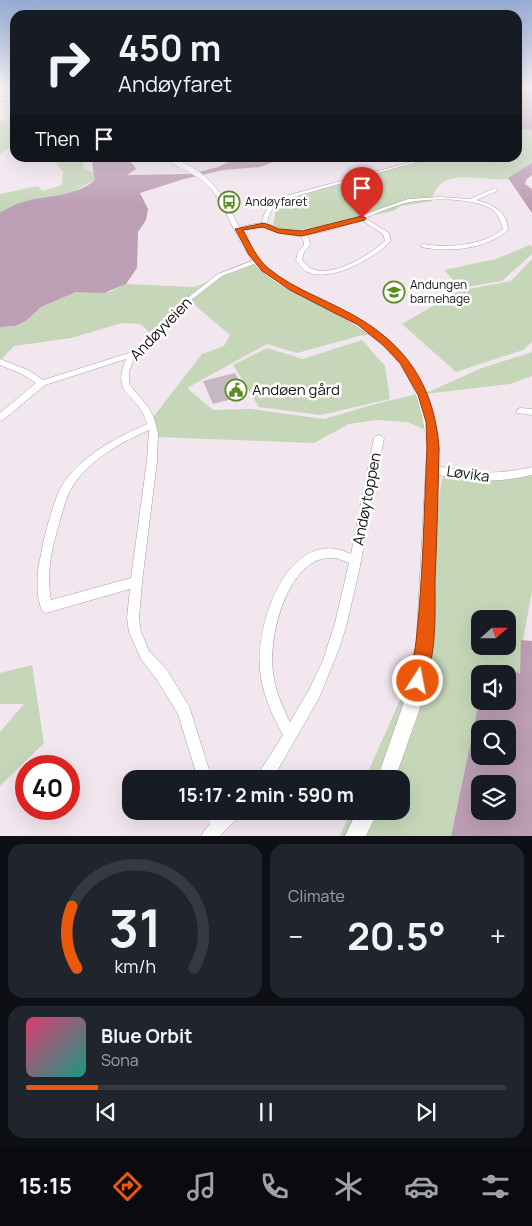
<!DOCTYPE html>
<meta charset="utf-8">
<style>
body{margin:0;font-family:Manrope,sans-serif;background:#20242c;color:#f1f3f6;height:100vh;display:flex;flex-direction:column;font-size:19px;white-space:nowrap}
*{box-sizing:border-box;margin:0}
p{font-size:16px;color:#9ea1a6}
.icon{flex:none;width:28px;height:28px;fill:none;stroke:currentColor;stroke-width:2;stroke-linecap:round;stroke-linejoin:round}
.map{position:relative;height:836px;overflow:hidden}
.details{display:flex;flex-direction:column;gap:8px;padding:8px;background:#0d0f14;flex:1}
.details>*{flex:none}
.banner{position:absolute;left:10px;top:10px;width:512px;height:152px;border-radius:15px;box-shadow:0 5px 20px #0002;background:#171b24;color:#f1f3f6;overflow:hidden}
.needle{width:32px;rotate:69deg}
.tools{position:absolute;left:471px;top:610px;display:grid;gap:10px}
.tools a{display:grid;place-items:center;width:45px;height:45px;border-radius:10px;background:#171b24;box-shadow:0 5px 20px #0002;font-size:25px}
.speed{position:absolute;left:15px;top:755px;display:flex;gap:10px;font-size:25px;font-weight:700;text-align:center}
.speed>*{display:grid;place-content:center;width:65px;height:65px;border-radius:50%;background:#171b24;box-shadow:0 5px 20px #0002;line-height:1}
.speed .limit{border:8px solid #d22;background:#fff;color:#111}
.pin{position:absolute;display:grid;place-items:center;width:42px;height:42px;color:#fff;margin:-51px -21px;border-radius:50% 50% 50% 0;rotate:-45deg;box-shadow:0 0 5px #0007}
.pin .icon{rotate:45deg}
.me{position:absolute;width:55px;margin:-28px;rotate:11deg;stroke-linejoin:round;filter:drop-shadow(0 0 4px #0008)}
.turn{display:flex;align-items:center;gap:18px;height:105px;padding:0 25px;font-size:22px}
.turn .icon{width:65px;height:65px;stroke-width:2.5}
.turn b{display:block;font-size:35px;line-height:42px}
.then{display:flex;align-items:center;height:48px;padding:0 25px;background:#0003;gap:10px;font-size:19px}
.big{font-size:38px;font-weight:700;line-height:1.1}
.details .widget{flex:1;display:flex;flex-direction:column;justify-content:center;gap:8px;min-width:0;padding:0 18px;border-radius:15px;background:#20242c}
.details .dial{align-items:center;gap:0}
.dial svg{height:130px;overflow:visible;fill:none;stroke:#363941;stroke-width:7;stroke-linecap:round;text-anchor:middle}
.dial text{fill:#f1f3f6;stroke:none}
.song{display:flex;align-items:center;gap:15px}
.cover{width:60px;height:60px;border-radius:8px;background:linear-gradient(135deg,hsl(340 70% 55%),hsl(170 70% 35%))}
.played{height:5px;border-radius:2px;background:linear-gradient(90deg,#ea580c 15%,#363941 15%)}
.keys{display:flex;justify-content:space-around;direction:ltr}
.heat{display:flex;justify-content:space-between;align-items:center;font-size:28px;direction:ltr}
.details .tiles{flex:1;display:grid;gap:8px;grid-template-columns:1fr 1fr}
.widget:last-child{grid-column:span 2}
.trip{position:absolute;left:122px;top:770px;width:288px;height:50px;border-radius:15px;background:#171b24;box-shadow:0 5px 20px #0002;font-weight:700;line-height:50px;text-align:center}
.tab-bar{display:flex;height:80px;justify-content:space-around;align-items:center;background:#090b0e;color:#9ea1a6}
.tab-bar .icon{width:35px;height:35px}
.tab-bar .current{color:#ea580c}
.tab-bar b{font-size:22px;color:#f1f3f6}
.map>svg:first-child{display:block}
.green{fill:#c6d7b9;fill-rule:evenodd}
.water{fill:#bc9eb5;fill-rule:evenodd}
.building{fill:#c5b9c1}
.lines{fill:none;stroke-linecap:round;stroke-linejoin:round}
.minor-casing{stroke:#a99da6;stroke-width:1}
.tertiary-casing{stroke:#a99da6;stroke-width:1}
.minor{fill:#fff;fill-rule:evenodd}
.tertiary{fill:#fff;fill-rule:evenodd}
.route{fill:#ea580c;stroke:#983908}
.labels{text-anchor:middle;stroke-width:5;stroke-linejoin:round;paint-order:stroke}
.far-poi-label{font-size:12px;fill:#161215;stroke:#fff;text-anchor:start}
.street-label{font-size:15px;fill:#161215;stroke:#fff}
.poi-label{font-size:15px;fill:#161215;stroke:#fff;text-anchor:start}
</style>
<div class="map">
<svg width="532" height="836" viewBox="0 0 532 836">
<rect width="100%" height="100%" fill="#f2e6ef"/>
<g class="green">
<path d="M 0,120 L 15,122 L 15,144 L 0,154 Z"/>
<path d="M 518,129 L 532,130 L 532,163 C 524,169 514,178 506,179 C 482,181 437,165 432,201 L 401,206 L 393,211 L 292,232 L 273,228 L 277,202 L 289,196 L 429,158 L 518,158 Z"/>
<path d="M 56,158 L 89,158 L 83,163 L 84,169 L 95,173 L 95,180 L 72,192 L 26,201 L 0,212 L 0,194 L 37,186 L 43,191 L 62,185 L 63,171 L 57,165 Z"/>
<path d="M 530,245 L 532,247 L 532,254 L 502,281 L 461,288 L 444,270 L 496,259 Z"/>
<path d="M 532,259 L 532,342 L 523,350 L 456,372 L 402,324 L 459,291 L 511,281 Z"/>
<path d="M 257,261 L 267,272 L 377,334 L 359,336 L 297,353 L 267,344 L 187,388 L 213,410 L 251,409 L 324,419 L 379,403 L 431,391 L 479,369 L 532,352 L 532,376 L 510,384 L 424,394 L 440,437 L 408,422 L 376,420 L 349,424 L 314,443 L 156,437 L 150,421 L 202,354 L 224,346 L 230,335 L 190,301 L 151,334 L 141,324 L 122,323 L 71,338 L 14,346 L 0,361 L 0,327 L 15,326 L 26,321 L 41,307 L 76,292 L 110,292 L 125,284 L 195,287 Z"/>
<path d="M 362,340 L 385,366 L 390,399 L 321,415 L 259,407 L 233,365 L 267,348 L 303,359 Z"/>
<path d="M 444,471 L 532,476 L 532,591 L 523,640 L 521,641 L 521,673 L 487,664 L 485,674 L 480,674 L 480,697 L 451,836 L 340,836 L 351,811 L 401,811 L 401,779 L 365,779 L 419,657 L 431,537 ZM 480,619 L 508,619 L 508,646 L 480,646 Z"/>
<path d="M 32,665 L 44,743 L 0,786 L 0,732 L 24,704 L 0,704 L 0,673 Z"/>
</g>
<g class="water">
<path d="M 518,88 L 532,88 L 532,130 L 518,129 Z"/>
<path d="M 99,158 L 128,158 L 136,169 L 127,175 L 191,174 L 218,167 L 237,158 L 283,158 L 260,167 L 223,170 L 184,179 L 140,193 L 148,209 L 146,220 L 138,232 L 137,268 L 126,284 L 104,293 L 76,292 L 41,307 L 26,321 L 15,326 L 0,327 L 0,212 C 9,208 17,203 26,201 C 48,195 77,196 95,180 L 92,163 Z"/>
<path d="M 532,163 L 532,175 L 526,180 L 525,184 L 532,189 L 532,213 L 508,178 Z"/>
<path d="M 521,640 L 532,641 L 532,836 L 451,836 L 480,697 L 480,701 L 508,701 L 508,674 L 485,674 L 487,664 L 520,673 ZM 480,729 L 508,729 L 508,756 L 480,756 ZM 480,784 L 508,784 L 508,811 L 480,811 Z"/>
</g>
<path class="building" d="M 235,373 L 247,395 L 213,404 L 203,381 Z"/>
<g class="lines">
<g class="minor-casing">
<g id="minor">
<path d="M 15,101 L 15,103 L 0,105 L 0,103 Z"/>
<path d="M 426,158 L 431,158 L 286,199 C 274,205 269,211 267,224 L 292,232 L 316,230 L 340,223 L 408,199 L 440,197 L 470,199 L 495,188 L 498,190 L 497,191 L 476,200 C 492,204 508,212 508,230 C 487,249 448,253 421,247 L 421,245 L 423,244 C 448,248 483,246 503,229 C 501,222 499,216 494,211 C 478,197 430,198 410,202 C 395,205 380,212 365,218 L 389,233 L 391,241 C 375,258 325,287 303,269 C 301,267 298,263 296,260 L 298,252 L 304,245 L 303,239 L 300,236 L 285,234 L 262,226 L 238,231 L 235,229 L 248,225 L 262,223 C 264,210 270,203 282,197 ZM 361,220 L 383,234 L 385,241 C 369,255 332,279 310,268 C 307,266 305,263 302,260 L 304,252 L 310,245 L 309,239 L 306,235 L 331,230 Z"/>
<path d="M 257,259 L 259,260 L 259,262 L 222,276 L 190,301 L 165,332 L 134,358 L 129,372 L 129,384 L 149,408 L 154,418 L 158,433 L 157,461 L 142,582 L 139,618 L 141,632 L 149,651 L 167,670 L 189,706 L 212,779 L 198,779 L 178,714 L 157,680 L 141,659 L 129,632 L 127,618 L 130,589 L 46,613 L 42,611 C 35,594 37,571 41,554 C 44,537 53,502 61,487 C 80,456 115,438 147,424 C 139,392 110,398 126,359 L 45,385 L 3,420 L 0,421 L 0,413 L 36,383 L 22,374 L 0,365 L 0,359 L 28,370 L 43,380 L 132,352 L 159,328 L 186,299 L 218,274 ZM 149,430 L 147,461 L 131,578 L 51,600 C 47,577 50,554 57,531 C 61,518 64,503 70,491 C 86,461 120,443 149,430 Z"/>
<path d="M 520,408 L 532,409 L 532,415 L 517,413 L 516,411 Z"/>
<path d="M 379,435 L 382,436 L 384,438 L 359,571 L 347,623 L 339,649 L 319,698 L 276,773 L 272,779 L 255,779 L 283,735 C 272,715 262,693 260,670 C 256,633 278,556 322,549 C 333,547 341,550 351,554 L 374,438 L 376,436 ZM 336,558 L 349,563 L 335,623 L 323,660 L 310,688 L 290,722 C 282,706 275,690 273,672 C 268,639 285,570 321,559 C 325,558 331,558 336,558 Z"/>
<path d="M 432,465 C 470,473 494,476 532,467 L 532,475 C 497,483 463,483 429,472 L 427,469 L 429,466 Z"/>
<path d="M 207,811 L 222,811 L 222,812 L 223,811 L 241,811 L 239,816 L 220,836 L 201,836 L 204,831 L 210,824 Z"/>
</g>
</g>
<g class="tertiary-casing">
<g id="tertiary">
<path d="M 165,158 C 173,157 179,161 186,164 C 235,189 232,233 266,267 C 282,282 303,290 322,299 C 394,337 429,363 439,448 L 432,650 L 420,708 L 395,779 L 377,779 L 402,708 L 416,650 L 427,448 C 419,363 385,339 313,302 C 295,292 275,285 261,271 C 238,248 231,215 212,190 C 199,174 180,170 165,158 Z"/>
<path d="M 357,811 L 378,811 L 366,836 L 345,836 Z"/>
</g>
</g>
<use href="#minor" class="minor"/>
<use href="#tertiary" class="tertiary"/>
</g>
<linearGradient id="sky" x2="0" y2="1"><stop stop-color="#96abd4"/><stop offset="0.43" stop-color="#f9f4f8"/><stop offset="1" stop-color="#f9f4f8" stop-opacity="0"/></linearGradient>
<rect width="532" height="205" fill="url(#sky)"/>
<path class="route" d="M 362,216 L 366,218 L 365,220 L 302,236 L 278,233 L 263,227 L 243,230 C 250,243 257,259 268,268 C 297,292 334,302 365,322 C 412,352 435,393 439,448 C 438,492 437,537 435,581 C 435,615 437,655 423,687 L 418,689 L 412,687 C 406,674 415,656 416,642 C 423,578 424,513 427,448 L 426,422 L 418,395 L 400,363 L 383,345 L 358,325 L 290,290 L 262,271 L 249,255 L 235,229 L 264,223 L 279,229 L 302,231 Z"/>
<defs>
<g id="bus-ring" transform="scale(1.125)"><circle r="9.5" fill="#fff" stroke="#5b8c21" stroke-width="1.5"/><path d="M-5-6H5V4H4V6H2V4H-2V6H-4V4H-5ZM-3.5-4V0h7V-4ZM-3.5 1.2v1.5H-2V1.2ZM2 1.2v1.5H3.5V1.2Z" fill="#5b8c21"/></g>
<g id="school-ring" transform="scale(1.125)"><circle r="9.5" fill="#fff" stroke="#5b8c21" stroke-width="1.5"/><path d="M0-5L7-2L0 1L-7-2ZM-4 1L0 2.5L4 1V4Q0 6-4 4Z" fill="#5b8c21"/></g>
<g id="civic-ring" transform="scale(1.125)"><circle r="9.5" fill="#fff" stroke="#5b8c21" stroke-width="1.5"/><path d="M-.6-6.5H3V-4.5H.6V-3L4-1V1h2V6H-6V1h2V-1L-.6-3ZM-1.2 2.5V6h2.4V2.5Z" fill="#5b8c21"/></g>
</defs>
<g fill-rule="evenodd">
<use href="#bus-ring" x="229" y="202"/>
<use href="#school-ring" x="394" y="292"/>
<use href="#civic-ring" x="236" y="390"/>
</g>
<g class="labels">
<g class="far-poi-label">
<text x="245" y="206">Andøyfaret</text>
<text x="410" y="289">Andungen<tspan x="410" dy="14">barnehage</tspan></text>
</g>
<g class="street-label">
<text transform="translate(161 329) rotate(-46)" y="5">Andøyveien</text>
<text transform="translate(468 474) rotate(8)" y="5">Løvika</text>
<text transform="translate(367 499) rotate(-79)" y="5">Andøytoppen</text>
</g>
<g class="poi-label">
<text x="252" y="395">Andøen gård</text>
</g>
</g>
</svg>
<div class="tools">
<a><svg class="needle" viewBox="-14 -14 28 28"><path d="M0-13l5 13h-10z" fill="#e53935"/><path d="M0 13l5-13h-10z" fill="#9ea1a6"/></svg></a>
<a><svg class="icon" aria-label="sound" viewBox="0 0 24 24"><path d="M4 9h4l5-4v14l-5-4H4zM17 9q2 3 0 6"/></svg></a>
<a><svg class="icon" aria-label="search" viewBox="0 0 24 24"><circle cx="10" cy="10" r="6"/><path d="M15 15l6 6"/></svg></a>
<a><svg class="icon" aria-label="layers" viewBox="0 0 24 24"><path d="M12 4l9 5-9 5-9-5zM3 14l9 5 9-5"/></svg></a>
</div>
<div class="speed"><div class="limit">40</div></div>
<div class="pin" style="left:362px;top:218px;background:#d93025"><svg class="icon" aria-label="arrive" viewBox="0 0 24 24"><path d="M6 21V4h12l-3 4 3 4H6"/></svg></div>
<svg class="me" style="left:418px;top:681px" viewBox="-20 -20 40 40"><circle r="17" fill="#ea580c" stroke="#fff" stroke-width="3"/><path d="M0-11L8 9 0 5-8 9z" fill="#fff"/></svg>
<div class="trip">15:17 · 2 min · 590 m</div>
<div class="banner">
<div class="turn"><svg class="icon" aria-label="right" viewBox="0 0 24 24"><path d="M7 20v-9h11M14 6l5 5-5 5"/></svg><div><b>450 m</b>Andøyfaret</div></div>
<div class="then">Then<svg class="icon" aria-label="arrive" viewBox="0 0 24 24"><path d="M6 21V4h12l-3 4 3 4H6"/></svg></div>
</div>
</div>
<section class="details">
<div class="tiles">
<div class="widget dial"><svg viewBox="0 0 100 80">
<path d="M14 69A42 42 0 1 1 86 69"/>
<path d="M14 69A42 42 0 0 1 11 31" stroke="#ea580c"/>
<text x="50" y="56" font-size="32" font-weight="700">31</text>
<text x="50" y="72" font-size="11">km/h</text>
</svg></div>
<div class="widget"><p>Climate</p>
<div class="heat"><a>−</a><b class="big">20.5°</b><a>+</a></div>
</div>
<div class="widget">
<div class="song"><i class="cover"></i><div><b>Blue Orbit</b><p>Sona</p></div></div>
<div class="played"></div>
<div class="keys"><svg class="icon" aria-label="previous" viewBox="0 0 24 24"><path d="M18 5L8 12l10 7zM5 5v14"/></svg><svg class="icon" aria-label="pause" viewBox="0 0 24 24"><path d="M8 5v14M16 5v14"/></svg><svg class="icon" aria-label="next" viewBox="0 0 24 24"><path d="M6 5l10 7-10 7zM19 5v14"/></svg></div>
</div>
</div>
</section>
<nav class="tab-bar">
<b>15:15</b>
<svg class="icon current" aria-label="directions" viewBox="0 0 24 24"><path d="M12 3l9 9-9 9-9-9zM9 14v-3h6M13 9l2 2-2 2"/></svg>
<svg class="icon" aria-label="music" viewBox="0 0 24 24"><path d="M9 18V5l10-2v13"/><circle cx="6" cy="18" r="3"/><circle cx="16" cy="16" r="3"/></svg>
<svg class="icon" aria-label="phone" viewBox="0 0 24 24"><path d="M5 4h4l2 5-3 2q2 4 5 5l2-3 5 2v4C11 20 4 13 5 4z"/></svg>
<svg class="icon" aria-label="climate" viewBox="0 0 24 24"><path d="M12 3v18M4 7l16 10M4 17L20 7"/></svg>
<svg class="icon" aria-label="car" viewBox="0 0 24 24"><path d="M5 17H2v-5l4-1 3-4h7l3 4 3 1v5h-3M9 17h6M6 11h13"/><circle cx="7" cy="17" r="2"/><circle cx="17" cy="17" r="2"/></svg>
<svg class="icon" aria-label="filters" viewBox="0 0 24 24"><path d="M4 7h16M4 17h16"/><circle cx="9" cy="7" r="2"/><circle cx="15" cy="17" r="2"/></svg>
</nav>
